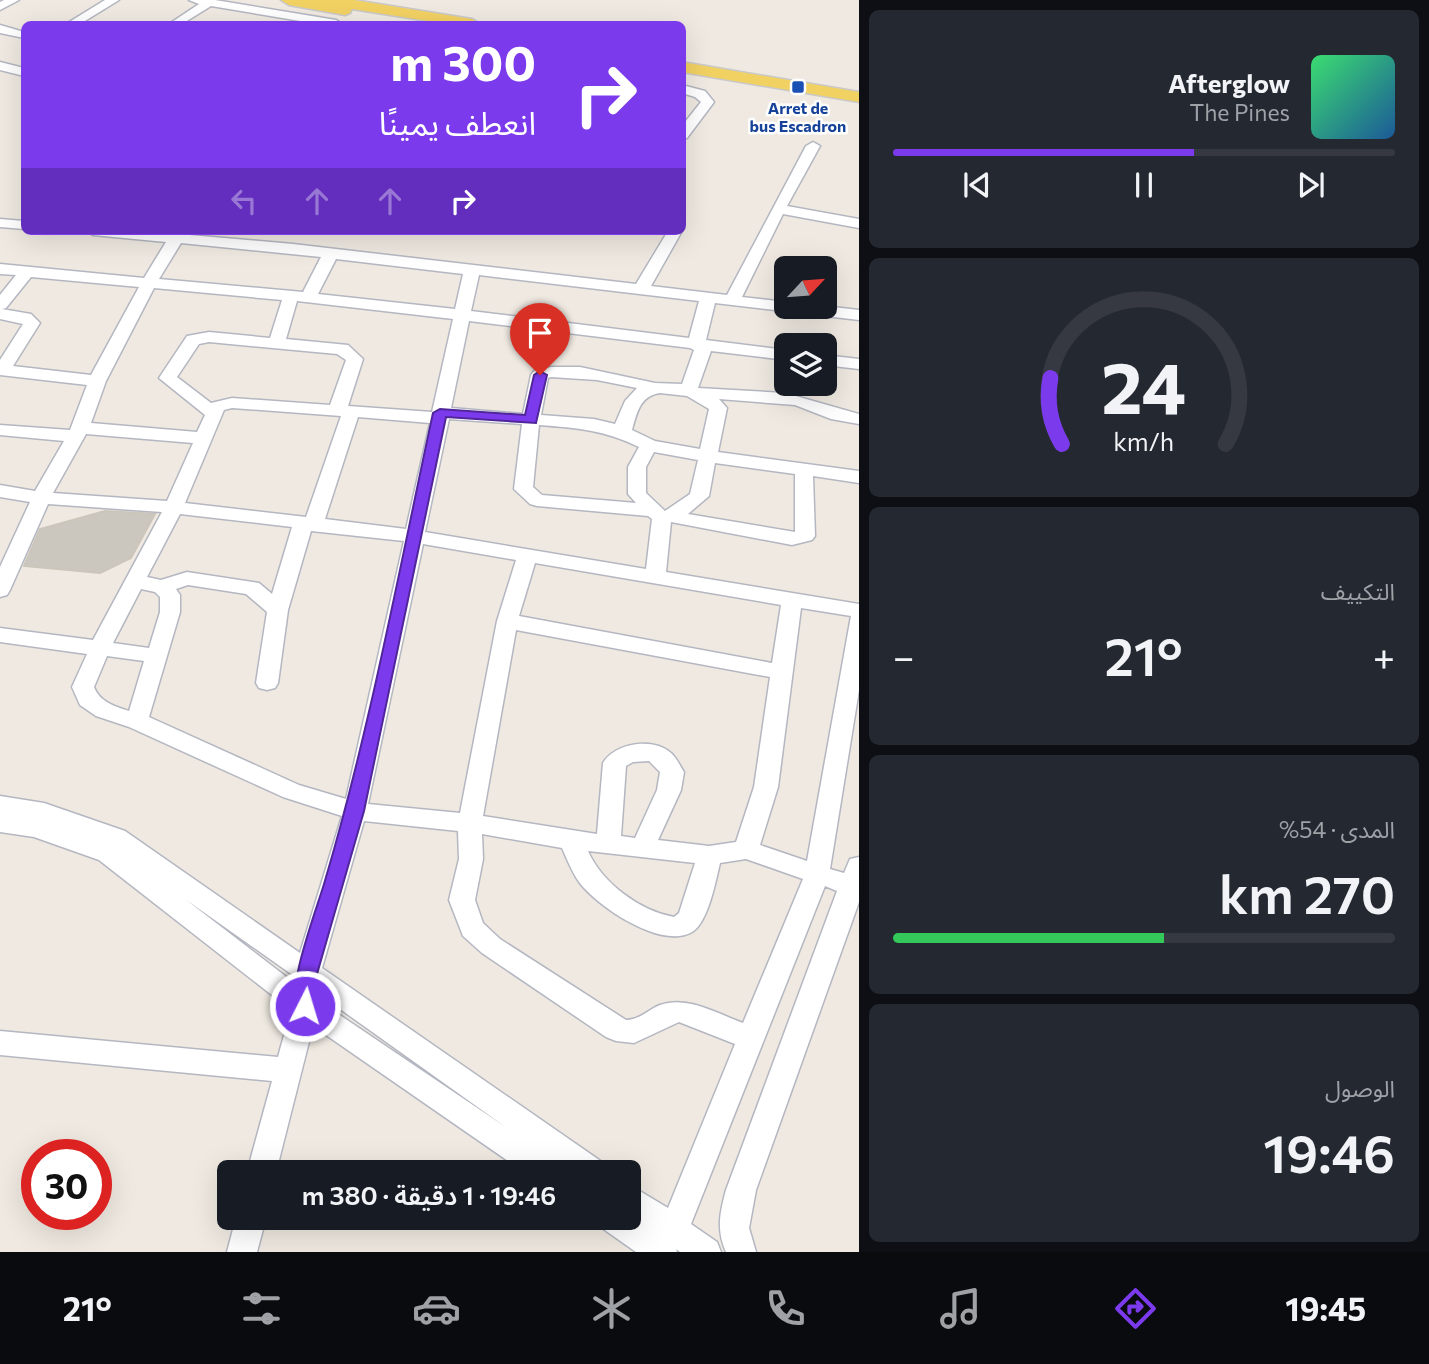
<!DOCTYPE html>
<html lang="ar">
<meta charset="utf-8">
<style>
body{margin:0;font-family:Commissioner,"Noto Sans Arabic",sans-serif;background:#242831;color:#f1f3f6;direction:rtl;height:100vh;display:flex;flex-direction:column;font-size:26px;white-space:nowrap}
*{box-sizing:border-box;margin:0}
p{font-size:23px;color:#9ea1a6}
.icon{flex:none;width:38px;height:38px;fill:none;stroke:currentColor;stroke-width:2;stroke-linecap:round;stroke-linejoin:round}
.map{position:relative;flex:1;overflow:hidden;direction:ltr}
.drawer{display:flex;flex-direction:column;gap:10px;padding:10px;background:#0d0f14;width:570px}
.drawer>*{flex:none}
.banner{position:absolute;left:21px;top:21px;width:665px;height:214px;border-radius:10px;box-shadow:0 7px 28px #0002;direction:rtl;background:#7c3aed;color:#fff;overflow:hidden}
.needle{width:46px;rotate:64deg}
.tools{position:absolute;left:774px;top:256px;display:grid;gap:14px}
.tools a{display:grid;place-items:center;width:63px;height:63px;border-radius:10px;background:#171b24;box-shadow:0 7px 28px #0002;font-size:35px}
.speed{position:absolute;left:21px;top:1139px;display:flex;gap:14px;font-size:35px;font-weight:700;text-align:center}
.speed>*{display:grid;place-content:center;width:91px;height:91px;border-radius:50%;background:#171b24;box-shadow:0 7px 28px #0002;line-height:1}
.speed .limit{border:10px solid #d22;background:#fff;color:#111}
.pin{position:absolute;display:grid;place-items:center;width:60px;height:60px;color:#fff;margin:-72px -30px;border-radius:50% 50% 50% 0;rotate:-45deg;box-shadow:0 0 7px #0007}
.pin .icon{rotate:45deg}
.me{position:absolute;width:77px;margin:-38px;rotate:5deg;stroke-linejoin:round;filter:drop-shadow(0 0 5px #0008)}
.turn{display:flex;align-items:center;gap:24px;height:147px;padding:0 35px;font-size:32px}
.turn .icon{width:91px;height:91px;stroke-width:2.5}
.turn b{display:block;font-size:49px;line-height:60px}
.lanes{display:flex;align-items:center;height:66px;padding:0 35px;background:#0003;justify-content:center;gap:35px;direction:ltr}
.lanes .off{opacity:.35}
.big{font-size:52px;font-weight:600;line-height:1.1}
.drawer .tile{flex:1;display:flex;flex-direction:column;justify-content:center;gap:10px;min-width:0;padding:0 24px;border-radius:10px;background:#242831}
.drawer .dial{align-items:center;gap:0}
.dial svg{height:182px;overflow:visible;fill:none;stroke:#363941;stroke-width:7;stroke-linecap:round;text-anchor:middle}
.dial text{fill:#f1f3f6;stroke:none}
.song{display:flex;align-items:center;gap:21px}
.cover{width:84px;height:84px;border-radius:10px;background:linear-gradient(135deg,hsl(140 70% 55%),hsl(210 70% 35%))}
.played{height:7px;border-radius:4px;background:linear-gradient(90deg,#7c3aed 60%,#363941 60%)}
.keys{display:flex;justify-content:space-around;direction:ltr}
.heat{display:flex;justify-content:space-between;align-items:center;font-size:38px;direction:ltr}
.charge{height:10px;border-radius:5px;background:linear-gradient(90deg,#34c759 54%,#363941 0)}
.trip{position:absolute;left:217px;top:1160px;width:424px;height:70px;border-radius:10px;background:#171b24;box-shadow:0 7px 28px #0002;font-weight:600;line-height:70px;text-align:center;direction:rtl}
.dock{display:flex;height:112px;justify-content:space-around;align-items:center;background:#090b0e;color:#9ea1a6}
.dock .icon{width:49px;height:49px}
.dock .selected{color:#7c3aed}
.dock b{font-size:32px;color:#f1f3f6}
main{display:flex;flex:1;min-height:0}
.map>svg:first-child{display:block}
.building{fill:#cbc7bf;stroke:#cbc5ba;stroke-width:2}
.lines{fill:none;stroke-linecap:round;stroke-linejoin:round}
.minor-casing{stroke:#b4b7c1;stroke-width:3}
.major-casing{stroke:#c9c9c9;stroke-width:3}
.minor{fill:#fff;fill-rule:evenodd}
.major{fill:#f2d163;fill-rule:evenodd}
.route{fill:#7c3aed;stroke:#51269a;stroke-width:2}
.transit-dot{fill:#1a4fb4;stroke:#fff;stroke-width:2.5}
.labels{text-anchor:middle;stroke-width:5;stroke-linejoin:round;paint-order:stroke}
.far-transit-label{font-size:16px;font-weight:bold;fill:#164399;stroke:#fff}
</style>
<main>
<section class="drawer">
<div class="tile">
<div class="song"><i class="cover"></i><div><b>Afterglow</b><p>The Pines</p></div></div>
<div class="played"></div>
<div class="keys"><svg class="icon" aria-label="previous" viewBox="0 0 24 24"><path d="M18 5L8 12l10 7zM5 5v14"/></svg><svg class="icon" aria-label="pause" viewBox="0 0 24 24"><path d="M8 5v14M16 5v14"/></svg><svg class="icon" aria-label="next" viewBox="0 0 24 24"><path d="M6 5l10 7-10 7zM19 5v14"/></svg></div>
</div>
<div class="tile dial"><svg viewBox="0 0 100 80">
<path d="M14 69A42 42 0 1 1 86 69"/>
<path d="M14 69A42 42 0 0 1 9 40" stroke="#7c3aed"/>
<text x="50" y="56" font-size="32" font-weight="700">24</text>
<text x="50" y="72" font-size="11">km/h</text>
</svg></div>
<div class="tile"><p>التكييف</p>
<div class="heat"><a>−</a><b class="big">21°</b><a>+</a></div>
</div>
<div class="tile"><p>المدى · 54%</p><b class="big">270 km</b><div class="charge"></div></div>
<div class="tile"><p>الوصول</p><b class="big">19:46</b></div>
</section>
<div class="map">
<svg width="859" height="1252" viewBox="0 0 859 1252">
<rect width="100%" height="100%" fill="#efe9e1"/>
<path class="building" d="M 105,511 L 155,514 L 131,558 L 100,573 L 24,566 L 40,529 Z"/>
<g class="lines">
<g class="minor-casing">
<g id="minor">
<path d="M 4,0 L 19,0 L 0,10 L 0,2 Z"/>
<path d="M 105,0 L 119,0 L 80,24 L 66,24 Z"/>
<path d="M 189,0 L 215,0 L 336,20 L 342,24 L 318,24 L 211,6 L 182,24 L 169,24 L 199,4 Z"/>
<path d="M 0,25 L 24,32 L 24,38 L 0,33 Z"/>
<path d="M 0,62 L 24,68 L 24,76 L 0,70 Z"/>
<path d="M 682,85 L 705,91 L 714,102 L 687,138 L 682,139 L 682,126 L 701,102 L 695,97 L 682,93 Z"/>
<path d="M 813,142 L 820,146 L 787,206 L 859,219 L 859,228 L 783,214 L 742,297 L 786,302 L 786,306 L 824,306 L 859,310 L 859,320 L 715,303 L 706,340 L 786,350 L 786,360 L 711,351 L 698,388 L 785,393 L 859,414 L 859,424 L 831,419 L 795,405 L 719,399 L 727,408 L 718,452 L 859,471 L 859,483 L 813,476 L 815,536 L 812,540 L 792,545 L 671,522 L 666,572 L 859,604 L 859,690 L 830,869 L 844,873 L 850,859 L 859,857 L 859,902 L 756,1190 L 749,1228 L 756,1252 L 726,1252 C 716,1230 720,1212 726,1190 L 837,891 L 825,886 L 691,1224 L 717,1242 L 721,1252 L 680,1252 L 676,1249 L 677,1252 L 636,1252 L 602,1228 L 598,1218 L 628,1218 L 628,1184 L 668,1208 L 735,1044 L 679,1022 L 634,1043 L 616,1041 L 606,1037 L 482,953 L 463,936 L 449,900 L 459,859 L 458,831 L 364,821 L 322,968 L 602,1162 L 606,1172 L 569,1172 L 559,1165 L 561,1172 L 524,1172 L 313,1026 L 276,1172 L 247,1172 L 272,1081 L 0,1055 L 0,1031 L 278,1057 L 291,1010 L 99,860 L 34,837 L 0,832 L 0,814 L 7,815 L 0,814 L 0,796 L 44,803 L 125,831 L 300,953 L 342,816 L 283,797 L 129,727 L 96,716 L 80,705 L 72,687 L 87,654 L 0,642 L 0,628 L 93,640 L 162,512 L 48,504 L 10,590 L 7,595 L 0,597 L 0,567 L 30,502 L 0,497 L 0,485 L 35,491 L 64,441 L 0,435 L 0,425 L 70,430 L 87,385 L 0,375 L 0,360 L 23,324 L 0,319 L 0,295 L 16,275 L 0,274 L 0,264 L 144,278 L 166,242 L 93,235 L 86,231 L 143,231 L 293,244 L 636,284 L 668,231 L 682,231 L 651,286 L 727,295 L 806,146 ZM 181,243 L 321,257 L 303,292 L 159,279 ZM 336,259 L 463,274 L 455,309 L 318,294 ZM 479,275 L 699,301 L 689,338 L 471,311 ZM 31,277 L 139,287 L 91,375 L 13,366 L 40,323 L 31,314 L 2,309 L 6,308 ZM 154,288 L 282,300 L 270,338 L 209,332 L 187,336 L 159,378 L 205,415 L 197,432 L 91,423 L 106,381 ZM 297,301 L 453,319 L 432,412 L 348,406 L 363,359 L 348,345 L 286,339 ZM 469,321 L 690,348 L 694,350 L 682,384 L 655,383 L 580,367 L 551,367 L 534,371 L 531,375 L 523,414 L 451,408 ZM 209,342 L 337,354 L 346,360 L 330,405 L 232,398 L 211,403 L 177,377 L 199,344 ZM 551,377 L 597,380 L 637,388 L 625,401 L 615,424 L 594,419 L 541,415 L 548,378 ZM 660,393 L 687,396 L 709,409 L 700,449 L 655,441 L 632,430 C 637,412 640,396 660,393 ZM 232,408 L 341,416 L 306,517 L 185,503 L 224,410 ZM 358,417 L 430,423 L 406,529 L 325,519 ZM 449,419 L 522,424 L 514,489 L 530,504 L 537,506 L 648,516 L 652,519 L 646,569 L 425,532 ZM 539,425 C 578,428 604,430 639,447 L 628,467 L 628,494 L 636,503 L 542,495 L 533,487 ZM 86,434 L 193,443 L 167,501 L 53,493 ZM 654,452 L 698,460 L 690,494 L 665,511 L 646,493 L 646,467 ZM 715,463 L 795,474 L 795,532 L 688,514 L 709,496 ZM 180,514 L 292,527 L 272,594 L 259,583 L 187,572 L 161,580 L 147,577 ZM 311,531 L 404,541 L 346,799 L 299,785 L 149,717 L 180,612 L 180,595 L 176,589 L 188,585 L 246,594 L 267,612 L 256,683 L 259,688 L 267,690 L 275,688 L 278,683 L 288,610 ZM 423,544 L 516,560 L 497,621 L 460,813 L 368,804 ZM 535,563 L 781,605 L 772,663 L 519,616 ZM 141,589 L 155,592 L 160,597 L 160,612 L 149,648 L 113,643 ZM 801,608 L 851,616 L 807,861 L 760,845 L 778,787 ZM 516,630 L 770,677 L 754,787 L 736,842 L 709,846 L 658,840 L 681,790 L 684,772 C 680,766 676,757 671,753 C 653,737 615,743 603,763 L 597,834 L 483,816 ZM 107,656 L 144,661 L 129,711 C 114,706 100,702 94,687 ZM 649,761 L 660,772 L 657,790 L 635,838 L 621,836 L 626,766 L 633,762 ZM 482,834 L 562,848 C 567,859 572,872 579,882 C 597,906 661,950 692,932 C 708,923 716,880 720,863 L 746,859 L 803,879 L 743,1023 C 718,1014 687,995 660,1005 C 648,1010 639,1020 626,1020 L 500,939 L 483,923 L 475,900 L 483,859 ZM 588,851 L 695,863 L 679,913 L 674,917 C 640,911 602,883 588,851 ZM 185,899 L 294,976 L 293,982 ZM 319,994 L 507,1128 L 319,1001 Z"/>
<path d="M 0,219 L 24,221 L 24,229 L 0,227 Z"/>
<path d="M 824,355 L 859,359 L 859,369 L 824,365 Z"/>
<path d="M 236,1218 L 266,1218 L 257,1252 L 227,1252 Z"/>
</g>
</g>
<g class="major-casing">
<g id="major">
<path d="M 281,0 L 354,0 L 472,19 L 480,24 L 447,24 L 352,9 L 350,13 L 345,15 L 289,5 Z"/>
<path d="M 682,62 L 859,92 L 859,102 L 682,72 Z"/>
</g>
</g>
<use href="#minor" class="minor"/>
<use href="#major" class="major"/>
</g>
<path class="route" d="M 540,371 L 547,375 L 536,423 L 446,417 L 364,811 L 317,974 L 315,1006 L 312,1012 L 305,1015 L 297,1012 C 286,989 316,911 324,884 C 370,730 399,570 433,413 L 440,409 L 525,415 L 534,375 Z"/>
<rect class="transit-dot" x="791" y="80" width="14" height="14" rx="3.5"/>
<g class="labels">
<g class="far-transit-label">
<text x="798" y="114">Arret de<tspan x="798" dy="18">bus Escadron</tspan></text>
</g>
</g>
</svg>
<div class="tools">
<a><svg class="needle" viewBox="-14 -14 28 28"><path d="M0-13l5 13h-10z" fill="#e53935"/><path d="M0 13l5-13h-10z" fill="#9ea1a6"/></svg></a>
<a><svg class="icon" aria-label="layers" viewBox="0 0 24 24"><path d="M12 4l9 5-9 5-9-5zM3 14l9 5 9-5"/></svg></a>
</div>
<div class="speed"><div class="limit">30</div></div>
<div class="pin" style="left:540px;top:375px;background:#d93025"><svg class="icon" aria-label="arrive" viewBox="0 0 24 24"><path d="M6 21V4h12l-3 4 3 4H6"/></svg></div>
<svg class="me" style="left:305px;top:1006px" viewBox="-20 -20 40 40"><circle r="17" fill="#7c3aed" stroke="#fff" stroke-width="3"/><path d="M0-11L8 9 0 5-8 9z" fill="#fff"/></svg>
<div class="trip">19:46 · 1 دقيقة · 380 m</div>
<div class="banner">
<div class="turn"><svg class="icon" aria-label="right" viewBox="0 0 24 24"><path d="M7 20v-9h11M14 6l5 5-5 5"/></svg><div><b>300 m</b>انعطف يمينًا</div></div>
<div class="lanes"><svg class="icon off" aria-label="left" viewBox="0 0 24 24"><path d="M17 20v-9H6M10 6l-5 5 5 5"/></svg><svg class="icon off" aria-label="ahead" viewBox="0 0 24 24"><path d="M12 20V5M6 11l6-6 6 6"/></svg><svg class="icon off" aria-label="ahead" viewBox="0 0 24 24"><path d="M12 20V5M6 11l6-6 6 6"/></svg><svg class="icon" aria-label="right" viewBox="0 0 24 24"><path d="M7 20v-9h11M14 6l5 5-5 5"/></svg></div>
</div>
</div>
</main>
<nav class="dock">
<b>19:45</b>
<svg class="icon selected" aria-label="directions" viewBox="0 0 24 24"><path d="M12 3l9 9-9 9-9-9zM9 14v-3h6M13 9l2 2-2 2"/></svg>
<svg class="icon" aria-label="music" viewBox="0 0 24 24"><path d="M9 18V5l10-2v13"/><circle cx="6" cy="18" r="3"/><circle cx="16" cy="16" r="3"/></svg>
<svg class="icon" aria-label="phone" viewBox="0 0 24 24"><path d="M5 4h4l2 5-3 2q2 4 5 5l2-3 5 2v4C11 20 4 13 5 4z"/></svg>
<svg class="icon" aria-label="climate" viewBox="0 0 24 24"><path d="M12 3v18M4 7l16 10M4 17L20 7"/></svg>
<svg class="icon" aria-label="car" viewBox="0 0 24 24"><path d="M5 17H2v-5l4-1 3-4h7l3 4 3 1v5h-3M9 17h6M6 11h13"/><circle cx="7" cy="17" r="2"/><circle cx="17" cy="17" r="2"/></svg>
<svg class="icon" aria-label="filters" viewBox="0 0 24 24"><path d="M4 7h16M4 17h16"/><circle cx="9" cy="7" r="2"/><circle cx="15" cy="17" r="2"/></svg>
<b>21°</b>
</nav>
